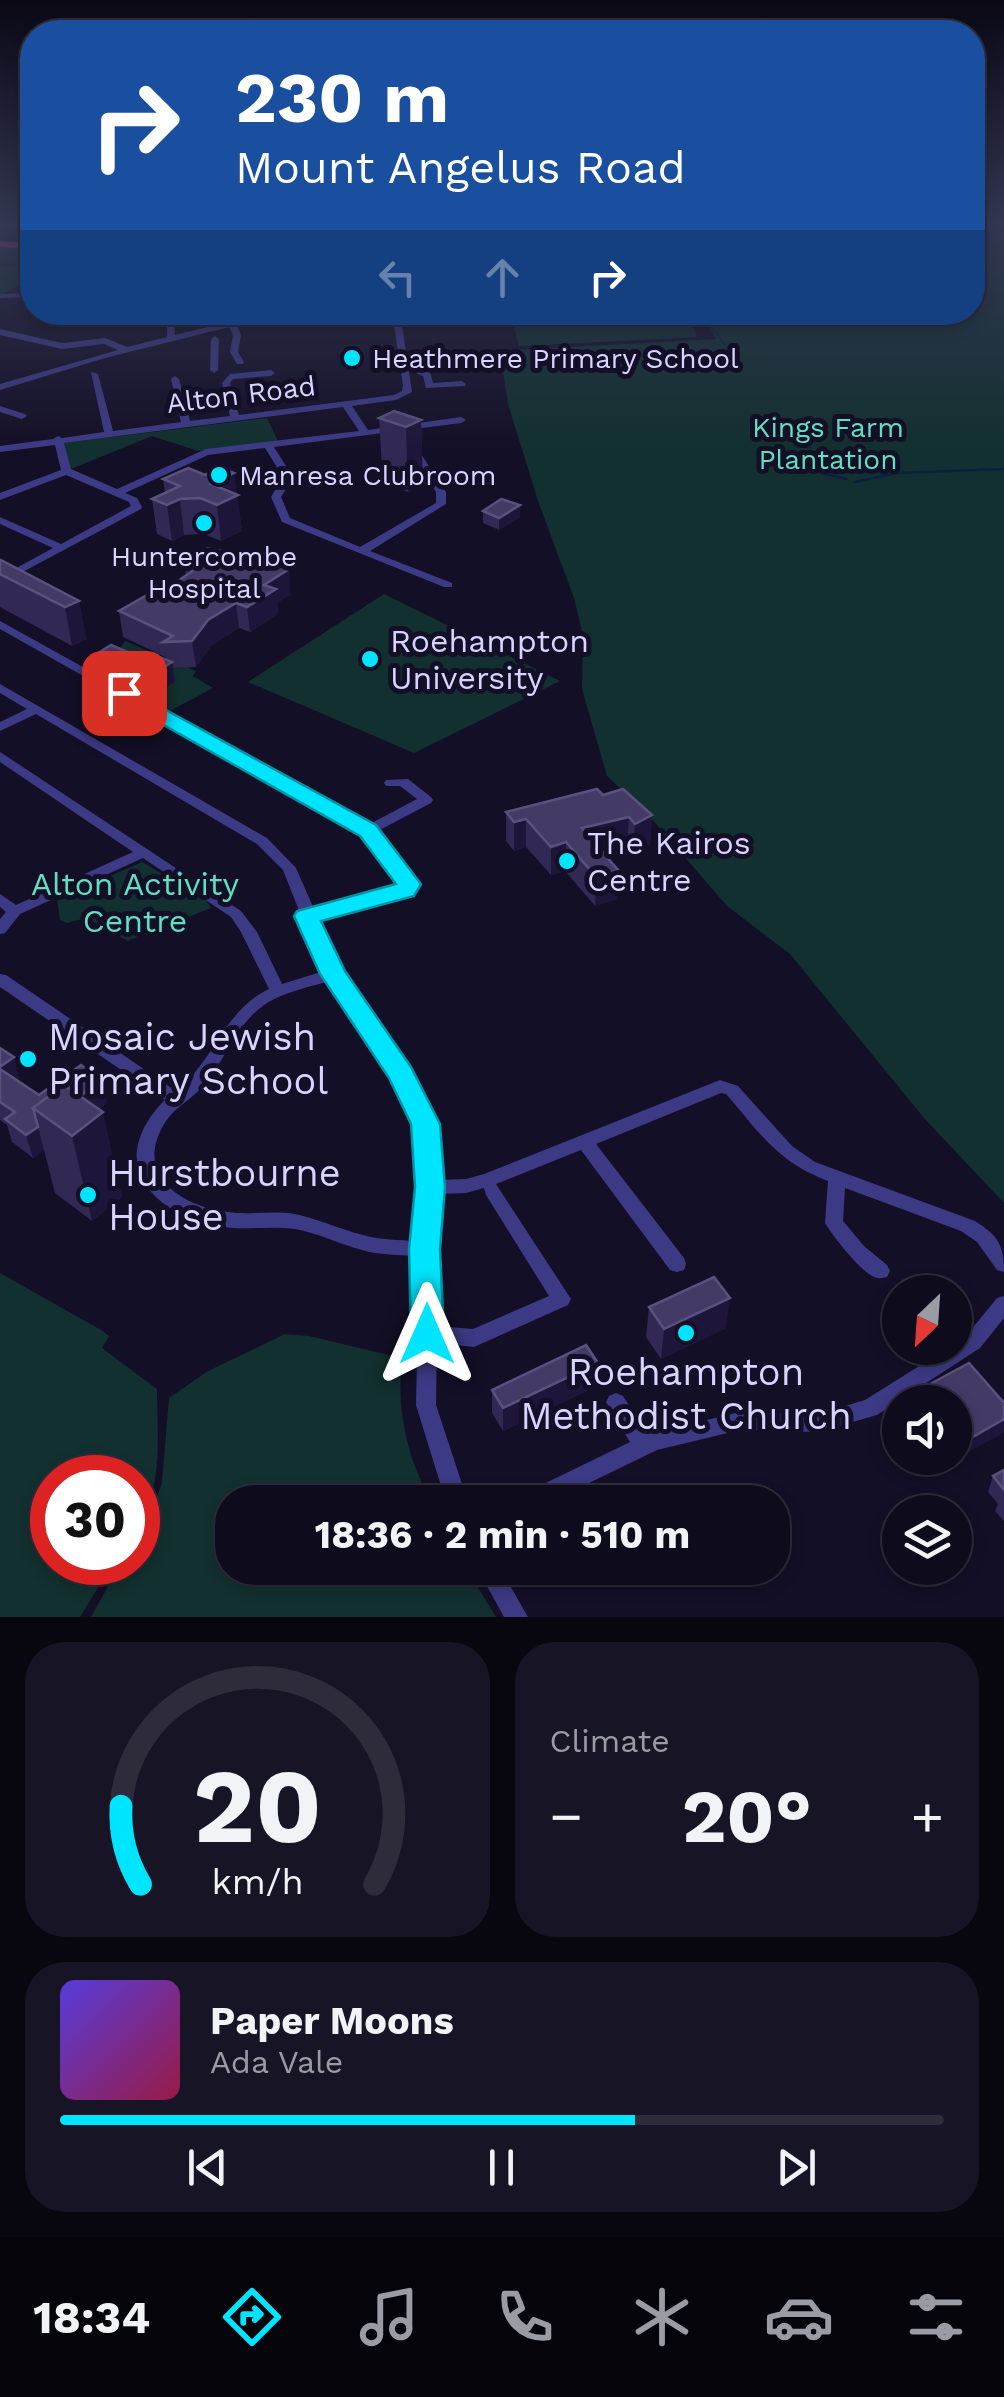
<!DOCTYPE html>
<meta charset="utf-8">
<style>
body{margin:0;font-family:"Work Sans",sans-serif;background:#171425;color:#f1f3f6;height:100vh;display:flex;flex-direction:column;font-size:38px;white-space:nowrap}
*{box-sizing:border-box;margin:0}
p{font-size:32px;color:#9b9ba3}
.icon{flex:none;width:55px;height:55px;fill:none;stroke:currentColor;stroke-width:2;stroke-linecap:round;stroke-linejoin:round}
.map{position:relative;height:1617px;overflow:hidden}
.details{display:flex;flex-direction:column;gap:25px;padding:25px;background:#08060f;flex:1}
.details>*{flex:none}
.guide{position:absolute;left:20px;top:20px;width:965px;height:305px;border-radius:40px;box-shadow:0 5px 15px #0003,0 0 0 2px #2e2b3b;background:#1a4fa0;color:#fff;overflow:hidden}
.needle{width:65px;rotate:205deg}
.tools{position:absolute;left:882px;top:1275px;display:grid;gap:20px}
.tools a{display:grid;place-items:center;width:90px;height:90px;border-radius:50%;background:#0e0b1c;box-shadow:0 5px 15px #0003,0 0 0 2px #2e2b3b;font-size:50px}
.speed{position:absolute;left:30px;top:1455px;display:flex;gap:20px;font-size:50px;font-weight:700;text-align:center}
.speed>*{display:grid;place-content:center;width:130px;height:130px;border-radius:50%;background:#0e0b1c;box-shadow:0 5px 15px #0003,0 0 0 2px #2e2b3b;line-height:1}
.speed .limit{border:15px solid #d22;background:#fff;color:#111}
.pin{position:absolute;display:grid;place-items:center;width:85px;height:85px;color:#fff;margin:-42px;border-radius:20px;box-shadow:0 5px 15px #0006}
.me{position:absolute;width:110px;margin:-55px;rotate:0deg;stroke-linejoin:round;filter:drop-shadow(0 0 8px #0008)}
.turn{display:flex;align-items:center;gap:35px;height:210px;padding:0 50px;font-size:45px}
.turn .icon{width:130px;height:130px;stroke-width:2.5}
.turn b{display:block;font-size:70px;line-height:85px}
.lanes{display:flex;align-items:center;height:95px;padding:0 50px;background:#0003;justify-content:center;gap:50px;direction:ltr}
.lanes .off{opacity:.35}
.big{font-size:75px;font-weight:700;line-height:1.1}
.details .card{flex:1;display:flex;flex-direction:column;justify-content:center;gap:15px;min-width:0;padding:0 35px;border-radius:40px;background:#171425}
.details .dial{align-items:center;gap:0}
.dial svg{height:260px;overflow:visible;fill:none;stroke:#2e2b3b;stroke-width:7;stroke-linecap:round;text-anchor:middle}
.dial text{fill:#f1f3f6;stroke:none}
.song{display:flex;align-items:center;gap:30px}
.cover{width:120px;height:120px;border-radius:15px;background:linear-gradient(135deg,hsl(250 70% 55%),hsl(340 70% 35%))}
.played{height:10px;border-radius:5px;background:linear-gradient(90deg,#00e5ff 65%,#2e2b3b 65%)}
.keys{display:flex;justify-content:space-around;direction:ltr}
.heat{display:flex;justify-content:space-between;align-items:center;font-size:55px;direction:ltr}
.details .tiles{flex:1;display:grid;gap:25px;grid-template-columns:1fr 1fr}
.card:last-child{grid-column:span 2}
.trip{position:absolute;left:215px;top:1485px;width:575px;height:100px;border-radius:40px;background:#0e0b1c;box-shadow:0 5px 15px #0003,0 0 0 2px #2e2b3b;font-weight:700;line-height:100px;text-align:center}
.tab-bar{display:flex;height:160px;justify-content:space-around;align-items:center;background:#06040b;color:#9b9ba3}
.tab-bar .icon{width:70px;height:70px}
.tab-bar .on{color:#00e5ff}
.tab-bar b{font-size:45px;color:#f1f3f6}
.map>svg:first-child{display:block}
.green{fill:#12302f}
.lines{fill:none;stroke-linecap:round;stroke-linejoin:round}
.stream{stroke:#0a1f44;stroke-width:2.5}
.minor{fill:#3d3a85;fill-rule:evenodd}
.highway{fill:#ff4fa3;fill-rule:evenodd}
.wall{fill:#312854}
.shaded-wall{fill:#1d163a}
.building{fill:#433a66;stroke:#5a527e;stroke-width:2.5}
.route{fill:#00e5ff;stroke:#0095a6;stroke-width:2.5}
.poi-dot{fill:#00e5ff;stroke:#130f26;stroke-width:4}
.labels{text-anchor:middle;stroke-width:10;stroke-linejoin:round;paint-order:stroke}
.far-poi-label{font-size:28px;fill:#d9d4ff;stroke:#130f26;text-anchor:start}
.far-street-label{font-size:28px;fill:#d9d4ff;stroke:#130f26}
.far-park-label{font-size:28px;fill:#5fe0c0;stroke:#130f26}
.poi-label{font-size:32px;fill:#d9d4ff;stroke:#130f26;text-anchor:start}
.park-label{font-size:32px;fill:#5fe0c0;stroke:#130f26}
.near-poi-label{font-size:38px;fill:#d9d4ff;stroke:#130f26;text-anchor:start}
</style>
<div class="map">
<svg width="1004" height="1617" viewBox="0 0 1004 1617">
<rect width="100%" height="100%" fill="#130f26"/>
<g class="green">
<path d="M 973,223 L 1004,223 L 1004,1203 L 924,1118 L 790,954 L 727,906 L 651,818 L 607,776 L 582,689 L 583,635 L 574,598 L 538,501 L 508,404 L 500,351 L 716,339 L 702,313 L 972,312 Z"/>
<path d="M 0,247 L 32,249 L 32,280 L 0,295 Z"/>
<path d="M 510,313 L 687,313 L 697,337 L 519,346 Z"/>
<path d="M 267,418 L 278,441 L 198,451 L 152,436 L 71,469 L 64,443 Z"/>
<path d="M 384,594 L 560,681 L 414,753 L 248,682 Z"/>
<path d="M 125,641 L 196,671 L 193,676 L 213,688 L 168,712 L 89,668 L 119,650 Z"/>
<path d="M 142,862 L 205,899 L 211,908 L 128,941 L 86,918 L 67,923 L 60,920 L 57,899 Z"/>
<path d="M 0,1273 L 101,1330 L 109,1336 L 102,1348 L 157,1389 C 157,1434 164,1485 138,1525 L 138,1478 L 52,1478 L 52,1562 L 113,1563 L 80,1617 L 0,1617 Z"/>
<path d="M 285,1334 L 309,1336 L 393,1356 L 402,1362 C 396,1410 408,1461 432,1502 L 232,1502 L 232,1568 L 466,1568 L 496,1617 L 91,1617 L 121,1563 L 138,1562 L 138,1538 L 151,1516 L 162,1482 L 169,1398 L 208,1371 Z"/>
</g>
<g class="lines">
<g class="stream">
<path d="M 972,256 L 1004,243"/>
<path d="M 0,264 L 32,267"/>
<path d="M 700,312 L 732,354"/>
<path d="M 802,468 L 846,479"/>
<path d="M 855,482 L 897,473 L 1004,469"/>
</g>
<g class="minor">
<path d="M 32,293 L 32,297 L 0,298 L 0,294 Z"/>
<path d="M 127,312 L 143,312 L 174,320 L 175,335 L 268,312 L 284,312 L 237,325 L 241,335 L 238,352 L 244,362 L 243,364 L 237,364 L 230,352 L 233,335 L 229,327 L 105,358 L 0,390 L 0,384 L 118,350 L 104,344 L 62,349 L 0,335 L 0,329 L 62,343 L 105,338 L 127,347 L 167,337 L 167,323 Z"/>
<path d="M 392,312 L 400,312 L 412,392 L 396,400 L 352,406 L 368,430 L 461,417 L 466,420 L 461,423 L 274,447 L 293,477 L 281,497 L 290,518 L 360,547 L 436,503 L 436,492 L 407,447 L 415,445 L 446,492 L 446,504 L 370,551 L 452,583 L 452,587 L 444,587 L 282,522 L 271,497 L 283,477 L 265,448 L 208,455 L 125,493 L 137,498 L 142,507 L 141,509 L 0,584 L 0,577 L 53,548 L 0,524 L 0,517 L 61,544 L 131,506 L 129,502 L 66,475 L 0,500 L 0,493 L 61,470 L 55,445 L 0,452 L 0,446 L 53,439 L 58,436 L 62,438 L 104,432 L 91,372 L 98,374 L 113,431 L 181,422 L 171,379 L 175,376 L 179,379 L 190,421 L 230,416 L 222,383 L 230,374 L 271,370 L 275,373 L 271,376 L 233,379 L 230,383 L 239,415 L 394,395 L 402,391 L 403,385 ZM 343,407 L 359,431 L 206,449 L 117,489 L 71,469 L 64,443 Z"/>
<path d="M 215,336 L 219,339 L 218,370 L 214,373 L 210,370 L 211,339 Z"/>
<path d="M 459,352 L 462,353 L 462,357 L 428,358 L 429,365 L 424,371 L 430,372 L 433,383 L 462,381 L 466,384 L 465,386 L 426,388 L 423,376 L 413,372 L 421,364 L 420,354 Z"/>
<path d="M 0,406 L 25,414 L 27,416 L 22,419 L 0,412 Z"/>
<path d="M 0,621 L 368,825 L 417,799 L 400,786 L 386,786 L 384,783 L 386,780 L 408,779 L 431,797 L 433,800 L 431,803 L 376,832 L 416,884 L 410,893 L 317,918 L 340,973 L 410,1074 L 434,1125 L 438,1180 L 466,1179 L 484,1174 L 720,1080 L 738,1086 L 792,1146 L 815,1162 L 975,1221 C 998,1236 1004,1244 1004,1272 L 997,1270 L 977,1242 L 961,1231 L 845,1188 L 843,1221 L 864,1246 L 887,1265 L 890,1271 L 887,1277 C 884,1277 881,1279 878,1278 C 864,1277 832,1235 825,1223 L 828,1181 C 777,1162 760,1133 726,1094 L 721,1093 L 596,1144 L 684,1258 L 686,1264 L 684,1270 L 677,1272 L 670,1270 L 581,1150 L 496,1184 L 571,1299 L 568,1305 L 474,1347 L 437,1343 L 436,1405 L 468,1502 L 446,1502 L 416,1405 L 418,1311 L 416,1256 C 398,1255 379,1255 362,1250 C 339,1244 318,1233 295,1229 C 274,1226 253,1229 233,1228 C 194,1224 144,1205 137,1162 C 134,1140 149,1115 165,1100 L 0,987 L 0,974 L 6,975 L 176,1091 C 214,1062 224,1010 269,989 L 241,932 L 231,917 L 143,858 L 20,914 L 5,933 L 0,934 L 0,919 L 6,912 L 0,907 L 0,894 L 16,905 L 133,852 L 0,762 L 0,752 L 241,911 L 257,932 L 282,984 L 324,971 L 303,920 L 299,916 L 300,913 L 283,870 L 257,844 L 36,714 L 0,731 L 0,722 L 27,709 L 0,693 L 0,684 L 267,838 L 296,868 L 314,909 L 400,887 L 401,884 L 363,834 L 0,629 ZM 330,981 L 395,1076 L 416,1125 L 421,1198 L 416,1241 C 399,1240 380,1240 363,1235 C 338,1229 315,1217 289,1213 C 269,1211 248,1215 228,1212 C 179,1206 132,1173 166,1121 C 176,1106 194,1098 205,1084 C 224,1061 235,1028 259,1009 C 278,993 306,988 330,981 ZM 484,1188 L 486,1195 L 549,1296 L 473,1329 L 437,1326 L 434,1249 L 439,1194 L 466,1193 Z"/>
<path d="M 1004,1296 L 1004,1318 L 980,1348 L 877,1415 L 818,1432 L 740,1430 L 657,1450 L 550,1502 L 518,1502 L 521,1495 L 630,1442 L 606,1402 L 609,1396 L 616,1393 L 623,1396 L 648,1434 L 740,1412 L 818,1414 L 865,1400 L 948,1348 L 955,1348 L 955,1343 L 966,1336 L 997,1298 Z"/>
<path d="M 477,1568 L 500,1568 L 528,1617 L 504,1617 Z"/>
</g>
<path class="highway" d="M 0,241 L 32,243 L 32,249 L 0,247 Z"/>
</g>
<g class="wall">
<path d="M 379,418 L 421,420 L 423,485 L 408,492 L 383,483 Z"/>
<path d="M 163,479 L 237,495 L 242,531 L 221,541 L 204,534 L 184,535 L 172,541 L 157,534 L 152,499 L 165,493 Z"/>
<path d="M 520,505 L 520,517 L 499,530 L 483,523 L 483,511 Z"/>
<path d="M 183,552 L 228,558 L 291,594 L 277,603 L 278,614 L 250,632 L 239,628 L 211,646 L 196,667 L 173,668 L 175,682 L 156,694 L 101,673 L 98,653 L 146,660 L 166,659 L 165,657 L 123,637 L 119,611 L 154,597 L 186,576 Z"/>
<path d="M 0,561 L 79,601 L 86,639 L 72,646 L 0,607 Z"/>
<path d="M 603,795 L 652,815 L 650,844 L 633,852 L 627,845 L 602,852 L 618,870 L 617,899 L 595,906 L 565,871 L 551,875 L 526,847 L 514,851 L 506,841 L 506,812 Z"/>
<path d="M 0,1048 L 14,1057 L 19,1080 L 18,1081 L 39,1095 L 107,1103 L 99,1109 L 122,1197 L 92,1221 L 55,1193 L 44,1150 L 33,1158 L 12,1142 L 7,1125 L 0,1120 Z"/>
<path d="M 649,1307 L 726,1328 L 661,1359 L 646,1337 Z"/>
<path d="M 969,1363 L 1004,1403 L 1004,1432 L 932,1472 L 920,1458 L 955,1458 L 955,1402 L 900,1402 L 900,1433 L 889,1419 L 893,1404 Z"/>
<path d="M 597,1386 L 503,1431 L 492,1413 L 492,1390 Z"/>
<path d="M 1004,1470 L 1004,1521 L 995,1511 L 998,1504 L 988,1492 L 993,1476 Z"/>
</g>
<g class="shaded-wall">
<path d="M 421,420 L 423,485 L 408,492 L 406,427 Z"/>
<path d="M 234,473 L 242,531 L 221,541 L 217,505 L 211,484 Z"/>
<path d="M 180,499 L 184,535 L 172,541 L 167,505 Z"/>
<path d="M 520,505 L 520,517 L 499,530 L 499,518 Z"/>
<path d="M 289,569 L 291,594 L 277,603 L 278,614 L 250,632 L 247,607 L 264,585 Z"/>
<path d="M 79,601 L 86,639 L 72,646 L 65,607 Z"/>
<path d="M 236,603 L 239,628 L 211,646 L 196,667 L 192,641 L 208,620 Z"/>
<path d="M 172,662 L 175,682 L 156,694 L 153,674 Z"/>
<path d="M 652,815 L 650,844 L 633,852 L 635,824 Z"/>
<path d="M 629,817 L 627,845 L 581,857 L 582,828 Z"/>
<path d="M 526,819 L 526,847 L 514,851 L 514,822 Z"/>
<path d="M 566,842 L 565,871 L 551,875 L 551,847 Z"/>
<path d="M 618,870 L 617,899 L 595,906 L 596,877 Z"/>
<path d="M 14,1057 L 19,1080 L 5,1090 L 0,1067 Z"/>
<path d="M 102,1080 L 107,1103 L 67,1132 L 49,1119 Z"/>
<path d="M 103,1112 L 122,1197 L 92,1221 L 72,1136 Z"/>
<path d="M 38,1127 L 44,1150 L 33,1158 L 26,1135 Z"/>
<path d="M 730,1298 L 726,1328 L 661,1359 L 664,1329 Z"/>
<path d="M 598,1363 L 597,1386 L 503,1431 L 503,1408 Z"/>
<path d="M 1004,1419 L 1004,1432 L 932,1472 L 936,1458 L 955,1458 L 955,1447 Z"/>
</g>
<g class="building">
<path d="M 394,411 L 421,420 L 406,427 L 379,418 Z"/>
<path d="M 188,468 L 205,475 L 220,468 L 234,473 L 211,484 L 238,495 L 217,505 L 200,498 L 180,499 L 167,505 L 152,499 L 180,486 L 163,479 Z"/>
<path d="M 501,499 L 520,505 L 499,518 L 483,511 Z"/>
<path d="M 212,548 L 228,553 L 221,558 L 258,558 L 289,569 L 264,585 L 276,589 L 247,607 L 236,603 L 208,620 L 192,641 L 163,642 L 173,636 L 119,611 L 147,595 L 154,597 L 209,560 L 183,552 Z"/>
<path d="M 1,560 L 79,601 L 65,607 L 0,574 L 0,561 Z"/>
<path d="M 111,645 L 146,660 L 154,655 L 172,662 L 153,674 L 98,653 Z"/>
<path d="M 597,789 L 603,795 L 623,789 L 652,815 L 635,824 L 629,817 L 582,828 L 618,870 L 596,877 L 566,842 L 551,847 L 526,819 L 514,822 L 506,812 Z"/>
<path d="M 0,1048 L 14,1057 L 0,1067 Z"/>
<path d="M 81,1065 L 102,1080 L 80,1096 L 64,1085 L 33,1108 L 38,1127 L 26,1135 L 5,1119 L 15,1112 L 0,1102 L 0,1069 L 39,1095 Z"/>
<path d="M 64,1085 L 103,1112 L 72,1136 L 33,1108 Z"/>
<path d="M 714,1277 L 730,1298 L 664,1329 L 649,1307 Z"/>
<path d="M 586,1345 L 598,1363 L 503,1408 L 492,1390 Z"/>
<path d="M 969,1363 L 1004,1403 L 1004,1419 L 955,1447 L 955,1402 L 900,1402 L 900,1412 L 893,1404 Z"/>
<path d="M 1004,1470 L 1004,1490 L 993,1476 Z"/>
</g>
<linearGradient id="sky" x2="0" y2="1"><stop stop-color="#0a0815"/><stop offset="0.5" stop-color="#333752"/><stop offset="1" stop-color="#333752" stop-opacity="0"/></linearGradient>
<rect width="1004" height="450" fill="url(#sky)"/>
<path class="route" d="M 124,687 L 376,825 L 421,884 L 414,896 L 321,921 L 345,971 L 411,1067 L 440,1124 L 445,1187 L 440,1249 L 444,1334 L 439,1343 L 427,1348 L 416,1343 L 411,1334 L 409,1249 L 415,1187 L 411,1124 L 389,1078 L 320,974 L 294,916 L 297,911 L 396,884 L 360,836 L 116,698 L 113,693 Z"/>
<g class="poi-dot">
<circle cx="352" cy="358" r="10"/>
<circle cx="219" cy="475" r="10"/>
<circle cx="204" cy="523" r="10"/>
<circle cx="370" cy="659" r="10"/>
<circle cx="567" cy="861" r="10"/>
<circle cx="28" cy="1059" r="10"/>
<circle cx="88" cy="1195" r="10"/>
<circle cx="686" cy="1333" r="10"/>
</g>
<g class="labels">
<g class="far-poi-label">
<text x="372" y="368">Heathmere Primary School</text>
<text x="239" y="485">Manresa Clubroom</text>
<text x="204" y="566" text-anchor="middle">Huntercombe<tspan x="204" dy="32">Hospital</tspan></text>
</g>
<g class="far-street-label">
<text transform="translate(241 394) rotate(-7)" y="10">Alton Road</text>
</g>
<g class="far-park-label">
<text x="828" y="437">Kings Farm<tspan x="828" dy="32">Plantation</tspan></text>
</g>
<g class="poi-label">
<text x="390" y="652">Roehampton<tspan x="390" dy="37">University</tspan></text>
<text x="587" y="854">The Kairos<tspan x="587" dy="37">Centre</tspan></text>
</g>
<g class="park-label">
<text x="135" y="895">Alton Activity<tspan x="135" dy="37">Centre</tspan></text>
</g>
<g class="near-poi-label">
<text x="48" y="1050">Mosaic Jewish<tspan x="48" dy="44">Primary School</tspan></text>
<text x="108" y="1186">Hurstbourne<tspan x="108" dy="44">House</tspan></text>
<text x="686" y="1385" text-anchor="middle">Roehampton<tspan x="686" dy="44">Methodist Church</tspan></text>
</g>
</g>
</svg>
<div class="tools">
<a><svg class="needle" viewBox="-14 -14 28 28"><path d="M0-13l5 13h-10z" fill="#e53935"/><path d="M0 13l5-13h-10z" fill="#9b9ba3"/></svg></a>
<a><svg class="icon" aria-label="sound" viewBox="0 0 24 24"><path d="M4 9h4l5-4v14l-5-4H4zM17 9q2 3 0 6"/></svg></a>
<a><svg class="icon" aria-label="layers" viewBox="0 0 24 24"><path d="M12 4l9 5-9 5-9-5zM3 14l9 5 9-5"/></svg></a>
</div>
<div class="speed"><div class="limit">30</div></div>
<div class="pin" style="left:124px;top:693px;background:#d93025"><svg class="icon" aria-label="arrive" viewBox="0 0 24 24"><path d="M6 21V4h12l-3 4 3 4H6"/></svg></div>
<svg class="me" style="left:427px;top:1334px" viewBox="-20 -20 40 40"><path d="M0-17L14 15 0 8-14 15z" fill="#00e5ff" stroke="#fff" stroke-width="4"/></svg>
<div class="trip">18:36 · 2 min · 510 m</div>
<div class="guide">
<div class="turn"><svg class="icon" aria-label="right" viewBox="0 0 24 24"><path d="M7 20v-9h11M14 6l5 5-5 5"/></svg><div><b>230 m</b>Mount Angelus Road</div></div>
<div class="lanes"><svg class="icon off" aria-label="left" viewBox="0 0 24 24"><path d="M17 20v-9H6M10 6l-5 5 5 5"/></svg><svg class="icon off" aria-label="ahead" viewBox="0 0 24 24"><path d="M12 20V5M6 11l6-6 6 6"/></svg><svg class="icon" aria-label="right" viewBox="0 0 24 24"><path d="M7 20v-9h11M14 6l5 5-5 5"/></svg></div>
</div>
</div>
<section class="details">
<div class="tiles">
<div class="card dial"><svg viewBox="0 0 100 80">
<path d="M14 69A42 42 0 1 1 86 69"/>
<path d="M14 69A42 42 0 0 1 8 45" stroke="#00e5ff"/>
<text x="50" y="56" font-size="32" font-weight="700">20</text>
<text x="50" y="72" font-size="11">km/h</text>
</svg></div>
<div class="card"><p>Climate</p>
<div class="heat"><a>−</a><b class="big">20°</b><a>+</a></div>
</div>
<div class="card">
<div class="song"><i class="cover"></i><div><b>Paper Moons</b><p>Ada Vale</p></div></div>
<div class="played"></div>
<div class="keys"><svg class="icon" aria-label="previous" viewBox="0 0 24 24"><path d="M18 5L8 12l10 7zM5 5v14"/></svg><svg class="icon" aria-label="pause" viewBox="0 0 24 24"><path d="M8 5v14M16 5v14"/></svg><svg class="icon" aria-label="next" viewBox="0 0 24 24"><path d="M6 5l10 7-10 7zM19 5v14"/></svg></div>
</div>
</div>
</section>
<nav class="tab-bar">
<b>18:34</b>
<svg class="icon on" aria-label="directions" viewBox="0 0 24 24"><path d="M12 3l9 9-9 9-9-9zM9 14v-3h6M13 9l2 2-2 2"/></svg>
<svg class="icon" aria-label="music" viewBox="0 0 24 24"><path d="M9 18V5l10-2v13"/><circle cx="6" cy="18" r="3"/><circle cx="16" cy="16" r="3"/></svg>
<svg class="icon" aria-label="phone" viewBox="0 0 24 24"><path d="M5 4h4l2 5-3 2q2 4 5 5l2-3 5 2v4C11 20 4 13 5 4z"/></svg>
<svg class="icon" aria-label="climate" viewBox="0 0 24 24"><path d="M12 3v18M4 7l16 10M4 17L20 7"/></svg>
<svg class="icon" aria-label="car" viewBox="0 0 24 24"><path d="M5 17H2v-5l4-1 3-4h7l3 4 3 1v5h-3M9 17h6M6 11h13"/><circle cx="7" cy="17" r="2"/><circle cx="17" cy="17" r="2"/></svg>
<svg class="icon" aria-label="filters" viewBox="0 0 24 24"><path d="M4 7h16M4 17h16"/><circle cx="9" cy="7" r="2"/><circle cx="15" cy="17" r="2"/></svg>
</nav>
